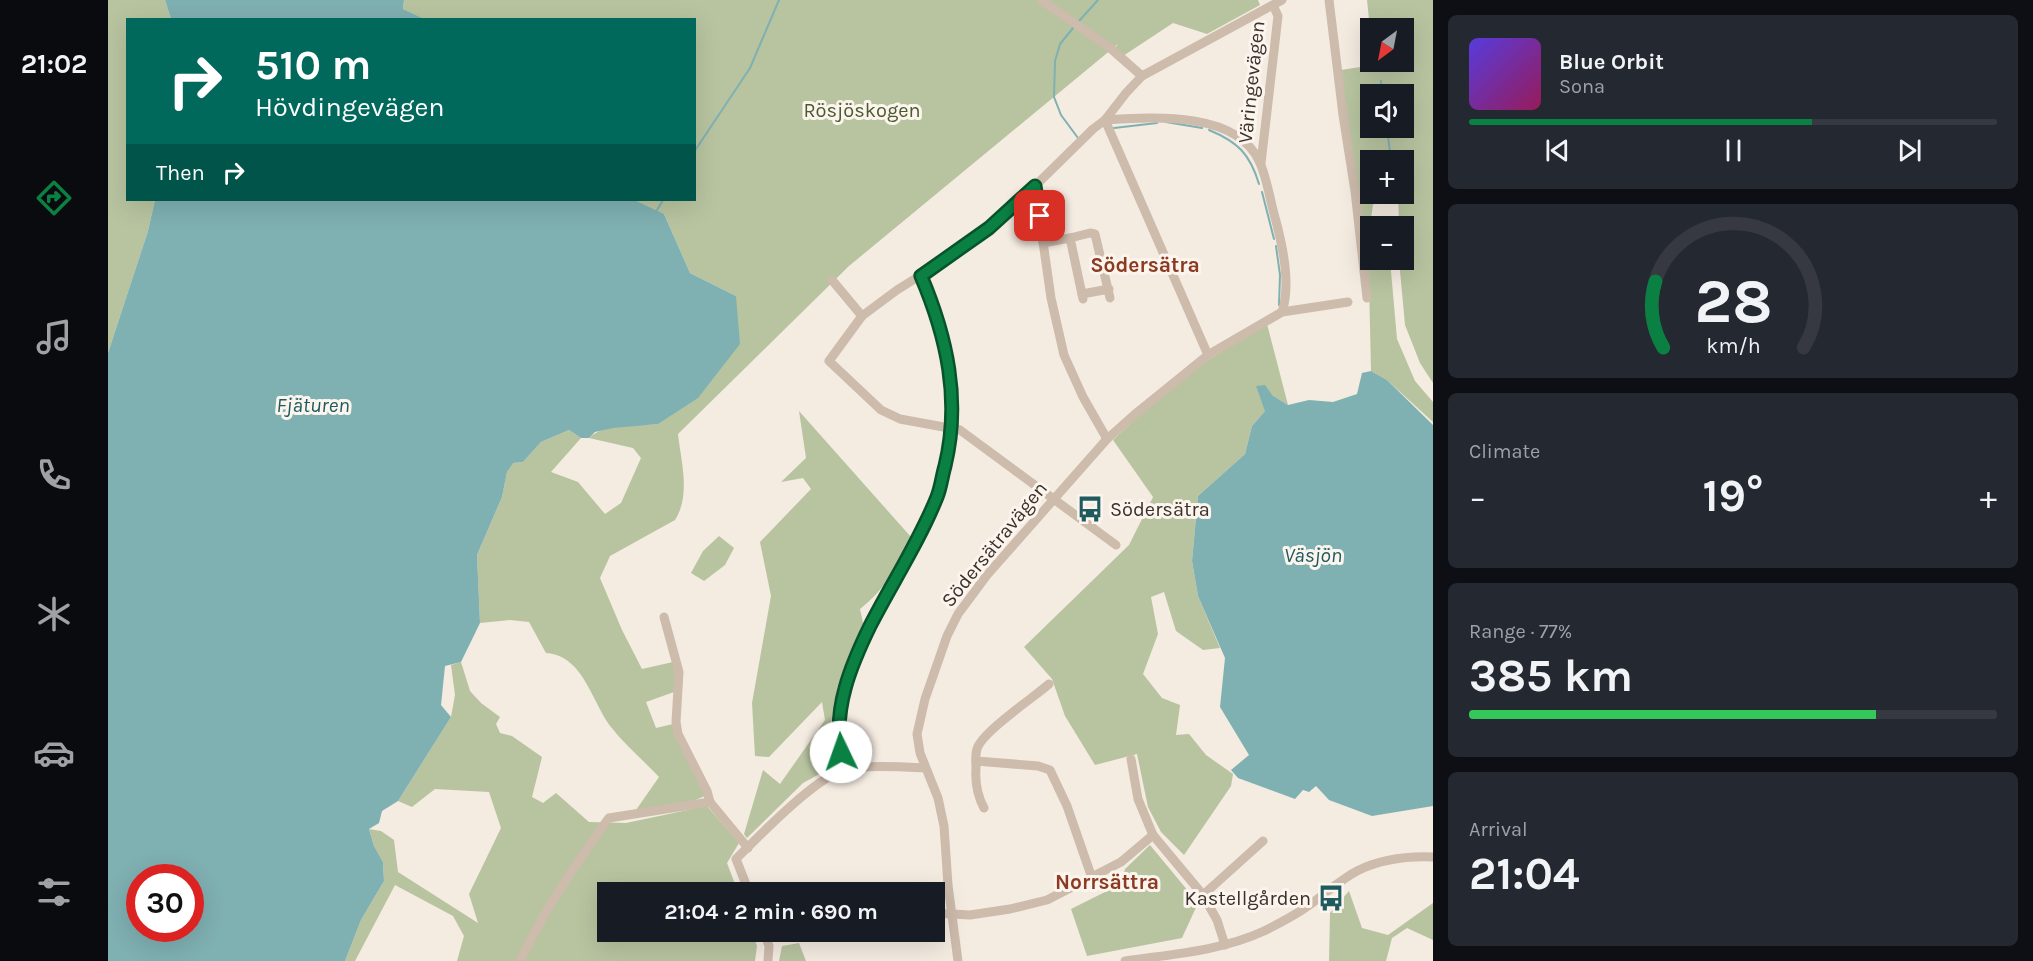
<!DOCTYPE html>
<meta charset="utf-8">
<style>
body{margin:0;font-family:Karla,sans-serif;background:#242831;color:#f1f3f6;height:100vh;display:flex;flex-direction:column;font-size:22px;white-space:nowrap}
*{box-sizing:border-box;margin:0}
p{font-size:20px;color:#9ea1a6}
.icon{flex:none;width:33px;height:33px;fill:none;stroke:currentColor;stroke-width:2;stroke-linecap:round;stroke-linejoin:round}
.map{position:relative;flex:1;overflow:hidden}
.details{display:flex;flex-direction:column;gap:15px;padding:15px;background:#0d0f14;width:600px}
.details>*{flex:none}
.hud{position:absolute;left:18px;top:18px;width:570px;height:183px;border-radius:0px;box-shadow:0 6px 24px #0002;background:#00695c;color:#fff;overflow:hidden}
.needle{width:39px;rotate:212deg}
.controls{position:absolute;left:1252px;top:18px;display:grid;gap:12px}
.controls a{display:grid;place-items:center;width:54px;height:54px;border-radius:0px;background:#171b24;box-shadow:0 6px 24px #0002;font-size:30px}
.speed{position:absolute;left:18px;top:864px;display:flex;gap:12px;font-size:30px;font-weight:700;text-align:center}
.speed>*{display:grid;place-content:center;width:78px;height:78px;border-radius:50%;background:#171b24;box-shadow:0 6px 24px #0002;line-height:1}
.speed .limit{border:9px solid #d22;background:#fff;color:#111}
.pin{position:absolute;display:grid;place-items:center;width:51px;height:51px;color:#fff;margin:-26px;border-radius:12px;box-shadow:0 3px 9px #0006}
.me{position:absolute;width:66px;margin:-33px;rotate:357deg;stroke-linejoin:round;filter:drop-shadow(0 0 4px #0008)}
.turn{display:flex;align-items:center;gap:21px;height:126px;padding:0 30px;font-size:27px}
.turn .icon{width:78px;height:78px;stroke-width:2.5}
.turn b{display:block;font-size:42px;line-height:51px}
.then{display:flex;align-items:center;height:57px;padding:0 30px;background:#0003;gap:12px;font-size:22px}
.big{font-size:45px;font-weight:700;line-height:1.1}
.details .tile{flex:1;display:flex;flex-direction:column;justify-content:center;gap:9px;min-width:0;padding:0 21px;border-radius:9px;background:#242831}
.details .dial{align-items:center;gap:0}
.dial svg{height:156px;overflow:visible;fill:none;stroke:#363941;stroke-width:7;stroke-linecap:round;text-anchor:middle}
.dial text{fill:#f1f3f6;stroke:none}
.song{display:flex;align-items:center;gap:18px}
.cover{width:72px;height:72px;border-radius:9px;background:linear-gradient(135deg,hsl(250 70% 55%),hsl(330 70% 35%))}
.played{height:6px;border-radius:3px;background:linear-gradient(90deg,#0b8043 65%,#363941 65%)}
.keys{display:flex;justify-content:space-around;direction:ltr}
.heat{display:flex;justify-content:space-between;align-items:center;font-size:33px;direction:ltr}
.charge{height:9px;border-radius:4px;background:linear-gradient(90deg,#34c759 77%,#363941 0)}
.trip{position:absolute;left:489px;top:882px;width:348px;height:60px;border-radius:0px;background:#171b24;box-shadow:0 6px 24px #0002;font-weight:700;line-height:60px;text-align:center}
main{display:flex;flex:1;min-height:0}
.menu{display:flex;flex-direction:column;width:108px;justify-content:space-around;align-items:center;background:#090b0e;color:#9ea1a6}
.menu .icon{width:42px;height:42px}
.menu .on{color:#0b8043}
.menu b{font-size:27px;color:#f1f3f6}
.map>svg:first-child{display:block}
.green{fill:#b8c4a0;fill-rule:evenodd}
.water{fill:#7fb0b2;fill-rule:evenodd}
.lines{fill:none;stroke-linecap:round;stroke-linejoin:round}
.stream{stroke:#7fb0b2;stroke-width:2}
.minor{stroke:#cdbbac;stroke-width:9}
.route-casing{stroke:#07532c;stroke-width:15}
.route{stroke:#0b8043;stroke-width:10}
.labels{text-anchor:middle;stroke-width:6;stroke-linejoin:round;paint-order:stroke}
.street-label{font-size:20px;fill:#3b302b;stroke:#fbf5ee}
.park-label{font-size:20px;fill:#4a5a2e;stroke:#fbf5ee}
.poi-label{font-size:20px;fill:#3b302b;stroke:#fbf5ee;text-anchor:start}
.neighbourhood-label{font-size:21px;font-weight:bold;fill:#8c3b22;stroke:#fbf5ee}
.water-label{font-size:21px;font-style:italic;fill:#1f5a5e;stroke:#fbf5ee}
</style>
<main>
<nav class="menu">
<b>21:02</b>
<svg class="icon on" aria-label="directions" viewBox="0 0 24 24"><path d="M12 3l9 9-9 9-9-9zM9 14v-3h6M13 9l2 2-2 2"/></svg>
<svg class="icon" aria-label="music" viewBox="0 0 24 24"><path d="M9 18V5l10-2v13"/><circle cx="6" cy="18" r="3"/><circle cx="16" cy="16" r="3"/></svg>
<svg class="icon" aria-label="phone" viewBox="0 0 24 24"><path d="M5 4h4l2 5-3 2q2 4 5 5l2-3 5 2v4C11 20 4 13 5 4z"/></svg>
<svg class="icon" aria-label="climate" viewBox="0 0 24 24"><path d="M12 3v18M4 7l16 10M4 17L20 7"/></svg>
<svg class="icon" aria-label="car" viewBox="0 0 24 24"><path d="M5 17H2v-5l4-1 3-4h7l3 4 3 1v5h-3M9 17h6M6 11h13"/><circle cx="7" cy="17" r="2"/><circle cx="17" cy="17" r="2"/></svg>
<svg class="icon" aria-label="filters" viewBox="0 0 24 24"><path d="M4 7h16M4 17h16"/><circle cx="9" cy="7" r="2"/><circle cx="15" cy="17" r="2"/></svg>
</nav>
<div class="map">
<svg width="1325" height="961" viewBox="0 0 1325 961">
<rect width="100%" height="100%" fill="#f4ebe1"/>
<g class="green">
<path d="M 0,0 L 57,0 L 63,19 L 20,20 L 20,200 L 47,200 L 40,231 L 0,353 Z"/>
<path d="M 296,0 L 1150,0 L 1152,5 L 1099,34 L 1065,23 L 1015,56 L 1007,48 L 1010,44 L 741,266 L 570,434 C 573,462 583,495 567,520 L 502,556 L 492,578 L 514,630 L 534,669 L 565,662 L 568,680 L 566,692 L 538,702 L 548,728 L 565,724 L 597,796 L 585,801 L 528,810 L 551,777 C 536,761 517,745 503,727 C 484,702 475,655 438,653 L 421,622 L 402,620 L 372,623 L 369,555 L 394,497 L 399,472 L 404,463 L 415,462 L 433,442 L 461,430 L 473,438 L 443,472 L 470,482 L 497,514 L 513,503 L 533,458 L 525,448 L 481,438 C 496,423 530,426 550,424 L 628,296 L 582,273 L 556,214 L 484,200 L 586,200 L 586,20 L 317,20 L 295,9 Z"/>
<path d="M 1259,0 L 1325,0 L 1325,383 L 1312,363 L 1297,325 L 1291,260 L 1296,260 L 1296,226 L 1291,226 L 1290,194 L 1296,194 L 1296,160 L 1263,160 L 1263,194 L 1271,194 L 1265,205 L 1263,219 L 1270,226 L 1263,226 L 1263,260 L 1282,260 L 1289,339 L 1307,381 L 1325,402 L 1325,422 L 1279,380 L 1263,371 L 1261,283 L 1233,70 L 1265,65 L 1265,62 L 1296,62 L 1296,28 L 1263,28 L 1263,38 ZM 1263,94 L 1296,94 L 1296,128 L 1263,128 Z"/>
<path d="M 1159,324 L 1180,405 L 1164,395 L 1157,411 L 1144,426 L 1137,454 L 1090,496 L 1084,561 L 1090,596 L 1112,648 L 1095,650 L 1068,631 L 1056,592 L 1043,597 L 1050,634 L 1035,674 L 1054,698 L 1072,705 L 1068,735 L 1081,734 L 1098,755 L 1125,774 L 1123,786 L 1076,855 L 1053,832 L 1040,807 L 1029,754 L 987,765 L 957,716 L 944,679 L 916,647 L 1021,545 L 1045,497 L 1005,440 L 1053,395 L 1102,359 Z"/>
<path d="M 691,411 L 803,537 C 788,566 779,588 752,609 L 755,623 L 730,685 L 721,735 L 726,766 L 695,783 L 639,838 L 636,834 L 655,770 L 672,784 L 717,720 L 714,702 L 661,757 L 647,756 L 644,703 L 663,596 L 652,542 L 703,489 L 695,478 L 673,482 L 698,458 Z"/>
<path d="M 611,536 L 626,548 L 617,565 L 596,581 L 583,573 L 595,551 Z"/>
<path d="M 353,662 L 362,691 L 373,703 L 392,717 L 388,724 L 392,733 L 404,736 L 434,757 L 424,797 L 435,803 L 448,793 L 481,822 L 518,823 L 599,806 L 631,843 L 619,863 L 630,892 L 500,892 L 500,932 L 644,932 L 649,946 L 647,961 L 349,961 L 356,936 L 345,916 L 287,885 L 247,961 L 237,961 L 253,920 L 276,881 L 275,862 L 266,846 L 261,829 L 273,831 L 286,840 L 290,872 L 370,923 L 361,894 L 393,828 L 381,792 L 327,789 L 304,807 L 290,801 L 343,717 L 347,695 L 343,665 Z"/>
<path d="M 1042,845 L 1090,903 L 1074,938 L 979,956 L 963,909 L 1013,884 L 1017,869 Z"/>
<path d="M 1241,891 L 1254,928 L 1280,935 L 1325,903 L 1325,940 L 1299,928 L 1284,938 L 1278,961 L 1221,961 L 1222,913 Z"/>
<path d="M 691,943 L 698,961 L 671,961 L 674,946 Z"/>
</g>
<g class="water">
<path d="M 57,0 L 296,0 L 295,9 L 316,19 L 63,19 Z"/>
<path d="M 47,200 L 526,200 L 556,214 L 582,273 L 628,296 L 632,344 L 590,398 L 550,424 L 505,428 L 487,432 L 481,438 L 473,438 L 461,430 L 433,442 L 415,462 L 405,463 L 399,472 L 394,497 L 369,555 L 372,623 L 353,662 L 337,666 L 333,705 L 343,717 L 290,801 L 274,811 L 271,823 L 261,829 L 266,846 L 275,862 L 276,881 L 253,920 L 237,961 L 0,961 L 0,353 L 40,231 ZM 32,878 L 82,878 L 82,928 L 32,928 Z"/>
<path d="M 1263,371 L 1279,380 L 1325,425 L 1325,806 L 1264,816 L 1221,800 L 1208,786 L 1201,792 L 1195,790 L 1187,799 L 1130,778 L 1123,770 L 1141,755 L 1112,707 L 1117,658 L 1090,596 L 1084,561 L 1090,496 L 1137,454 L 1144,426 L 1157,411 L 1148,386 L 1157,385 L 1164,395 L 1180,405 L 1201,400 L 1225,402 L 1249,394 L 1254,373 Z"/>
</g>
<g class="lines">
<g class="stream">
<path d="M 971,21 L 990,0"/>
<path d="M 965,28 L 952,44 L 947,61 L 946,97 L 953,115 L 970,138"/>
<path d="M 1273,81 L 1274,94"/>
<path d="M 1058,122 L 1094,128"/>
<path d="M 1006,128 L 1049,123"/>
<path d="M 1279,128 L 1283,160"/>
<path d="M 1101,130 C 1130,142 1142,154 1151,184"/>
<path d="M 586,152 L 642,68 L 671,0"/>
<path d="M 1154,192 L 1166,239"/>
<path d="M 549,210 L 555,200"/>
<path d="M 1168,246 L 1172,275 L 1171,305"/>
</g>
<g class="minor">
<path d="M 933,0 L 1001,47 L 1034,76"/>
<path d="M 1221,0 L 1235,115 L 1247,191 L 1259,298"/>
<path d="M 997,120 C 1043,117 1130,110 1152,163 C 1160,181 1162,202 1168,221 C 1175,248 1183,285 1174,312"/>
<path d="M 997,120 L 1100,355"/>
<path d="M 1153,163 L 1170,16 L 1165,5"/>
<path d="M 927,186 L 943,298 L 956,355 L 975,397 L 999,439"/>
<path d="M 962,238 L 982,233 L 987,234 L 1002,298"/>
<path d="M 935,243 L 962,238 L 975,299"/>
<path d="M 724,280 L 754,316"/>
<path d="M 974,294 L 1001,289"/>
<path d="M 1008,545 L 852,430 L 792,419 L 773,410 L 721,361 L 754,316 L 789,290 L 813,275 L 881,228 L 927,186 L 985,129 L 997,120 L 1018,93 L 1034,76 L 1174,0"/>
<path d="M 556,617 L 571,672 L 568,722 L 570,734 L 599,791 L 602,802"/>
<path d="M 1023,759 L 1030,799 L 1045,835 L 1095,895 L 1109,920 L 1117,945"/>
<path d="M 868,761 L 930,766 L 942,770 L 959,806 L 984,878"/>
<path d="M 736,769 C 734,758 730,745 730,734 C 733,645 798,576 829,496 C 832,488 834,479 836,470 C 853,401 840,340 813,275"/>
<path d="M 876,808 C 869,795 867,782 868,768 C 868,762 867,755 869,749 C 874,732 925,698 941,684"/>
<path d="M 641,892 L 628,859 C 653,834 702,783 734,770 C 751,764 798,767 817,768"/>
<path d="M 1095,895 L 1155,841"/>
<path d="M 826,913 L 862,915 L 902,909 L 939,900 L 1013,862 L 1045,835"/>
<path d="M 656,932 L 661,946 L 660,961"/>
<path d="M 412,961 C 436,910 467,864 501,818 L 602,802 L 640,848"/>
<path d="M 850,961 L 840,885 L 836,826 L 830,798 L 812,753 L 809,734 L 817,699 L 839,636 L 850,614 L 879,575 L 999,439 L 1026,415 L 1100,355 L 1174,312 L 1240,302"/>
<path d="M 1017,961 C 1064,954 1113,951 1156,931 C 1170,924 1184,917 1197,908 C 1214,897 1230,881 1249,871 C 1273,859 1299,856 1325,857"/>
</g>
</g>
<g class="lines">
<g class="route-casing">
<path id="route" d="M 733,752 C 725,708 743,665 762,626 C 784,583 811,542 829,497 C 833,487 834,476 837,466 C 853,400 839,337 813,276 L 881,228 L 927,186 L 932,216"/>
</g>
<use href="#route" class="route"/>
</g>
<defs>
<g id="bus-bare" transform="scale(2.07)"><path d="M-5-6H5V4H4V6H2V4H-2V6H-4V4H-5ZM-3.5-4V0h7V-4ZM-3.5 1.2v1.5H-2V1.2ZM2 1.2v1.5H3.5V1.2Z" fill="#1f5a5e" stroke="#fbf5ee" stroke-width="2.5" paint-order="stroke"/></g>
</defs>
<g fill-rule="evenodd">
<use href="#bus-bare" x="982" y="509"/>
<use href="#bus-bare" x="1223" y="898"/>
</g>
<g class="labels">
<g class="street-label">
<text transform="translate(1143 82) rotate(-84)" y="7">Väringevägen</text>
<text transform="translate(886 544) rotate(-51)" y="7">Södersätravägen</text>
</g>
<g class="park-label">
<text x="754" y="117">Rösjöskogen</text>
</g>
<g class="poi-label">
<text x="1002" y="516">Södersätra</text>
<text x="1203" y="905" text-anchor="end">Kastellgården</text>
</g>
<g class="neighbourhood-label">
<text x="1037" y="272">Södersätra</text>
<text x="999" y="889">Norrsättra</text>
</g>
<g class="water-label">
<text x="205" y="412">Fjäturen</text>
<text x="1205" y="562">Väsjön</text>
</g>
</g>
</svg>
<div class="controls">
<a><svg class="needle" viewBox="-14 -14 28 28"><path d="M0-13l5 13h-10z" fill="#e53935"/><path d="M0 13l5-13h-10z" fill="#9ea1a6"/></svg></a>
<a><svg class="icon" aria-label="sound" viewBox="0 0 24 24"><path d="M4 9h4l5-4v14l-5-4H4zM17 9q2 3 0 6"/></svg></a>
<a>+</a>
<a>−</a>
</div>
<div class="speed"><div class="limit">30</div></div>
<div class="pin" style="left:932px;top:216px;background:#d93025"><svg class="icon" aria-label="arrive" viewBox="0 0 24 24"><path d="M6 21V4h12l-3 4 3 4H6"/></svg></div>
<svg class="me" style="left:733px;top:752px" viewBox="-20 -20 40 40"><circle r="19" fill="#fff"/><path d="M0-13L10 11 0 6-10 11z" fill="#0b8043"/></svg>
<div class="trip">21:04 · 2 min · 690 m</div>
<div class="hud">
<div class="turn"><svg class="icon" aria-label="right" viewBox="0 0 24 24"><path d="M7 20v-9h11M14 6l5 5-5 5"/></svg><div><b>510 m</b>Hövdingevägen</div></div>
<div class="then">Then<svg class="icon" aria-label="right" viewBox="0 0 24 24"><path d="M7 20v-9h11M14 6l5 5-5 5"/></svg></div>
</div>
</div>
<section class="details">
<div class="tile">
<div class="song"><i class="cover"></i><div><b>Blue Orbit</b><p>Sona</p></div></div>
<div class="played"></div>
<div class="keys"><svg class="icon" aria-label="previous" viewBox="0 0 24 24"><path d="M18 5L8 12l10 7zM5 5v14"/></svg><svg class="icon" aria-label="pause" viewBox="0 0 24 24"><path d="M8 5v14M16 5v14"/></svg><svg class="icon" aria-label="next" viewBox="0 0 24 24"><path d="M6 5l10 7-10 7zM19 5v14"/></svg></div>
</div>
<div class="tile dial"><svg viewBox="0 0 100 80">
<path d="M14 69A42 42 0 1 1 86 69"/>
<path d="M14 69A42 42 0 0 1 10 35" stroke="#0b8043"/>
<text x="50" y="56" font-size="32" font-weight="700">28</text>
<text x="50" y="72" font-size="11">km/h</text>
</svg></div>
<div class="tile"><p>Climate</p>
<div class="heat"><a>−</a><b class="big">19°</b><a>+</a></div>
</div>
<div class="tile"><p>Range · 77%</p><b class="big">385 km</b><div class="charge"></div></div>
<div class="tile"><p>Arrival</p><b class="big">21:04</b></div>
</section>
</main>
